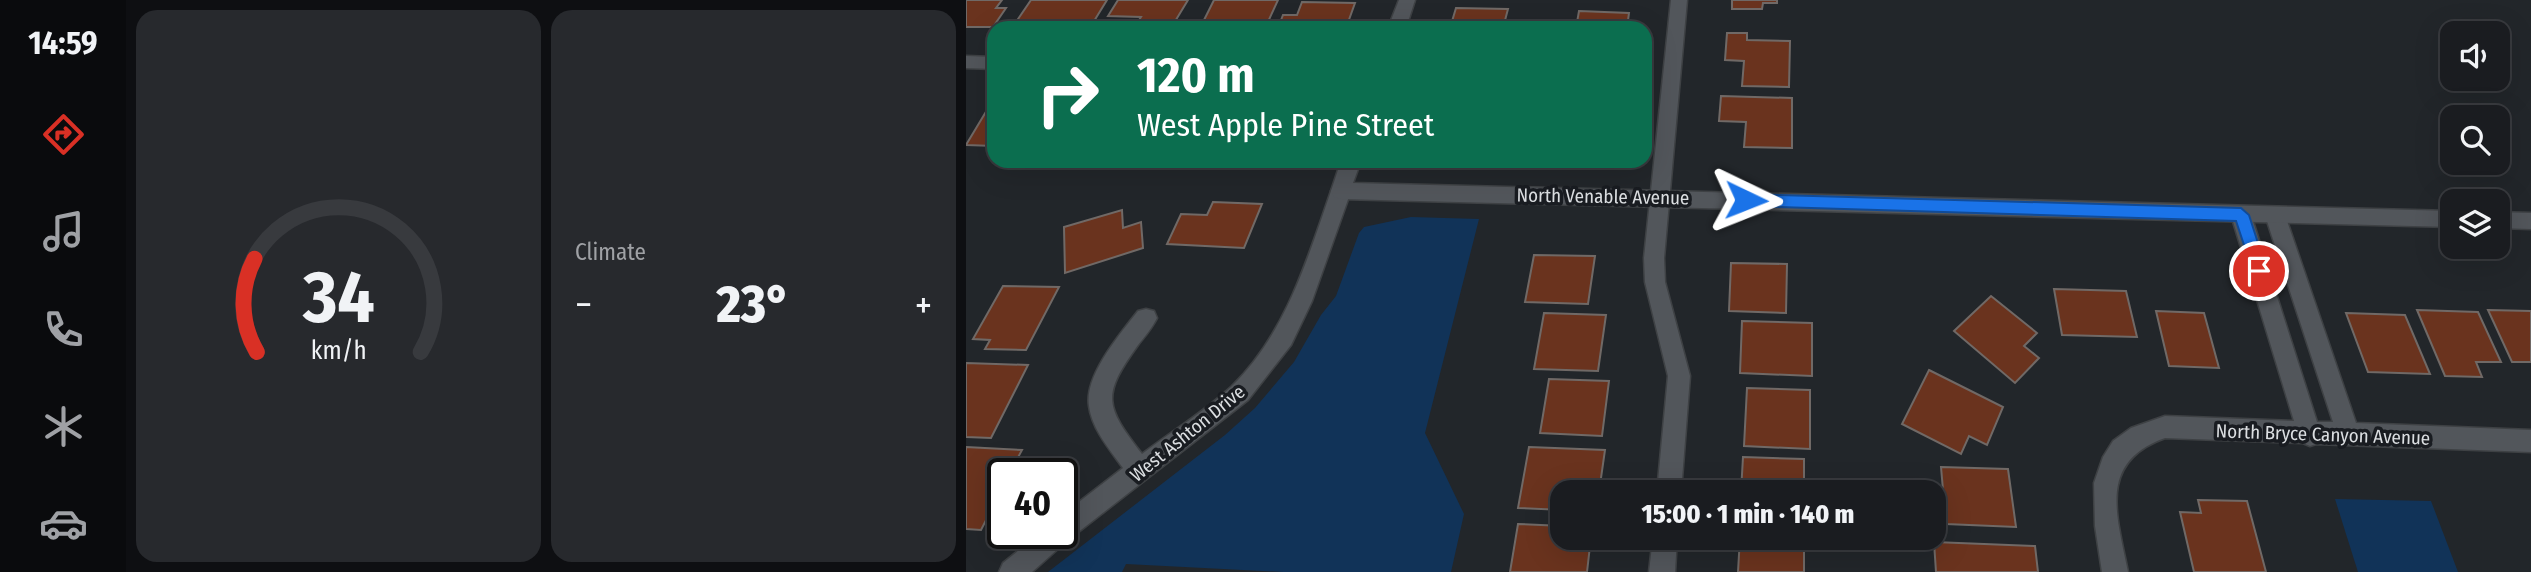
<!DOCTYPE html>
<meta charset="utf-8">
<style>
body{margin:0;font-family:"Fira Sans Condensed",sans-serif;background:#27292d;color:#f1f3f6;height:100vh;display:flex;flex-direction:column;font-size:26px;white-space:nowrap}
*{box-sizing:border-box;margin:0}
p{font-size:23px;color:#9fa1a5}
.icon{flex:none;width:38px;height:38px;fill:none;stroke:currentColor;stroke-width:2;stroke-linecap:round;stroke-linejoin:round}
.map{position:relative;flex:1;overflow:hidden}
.panel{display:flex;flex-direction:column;gap:10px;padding:10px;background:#0e0f12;width:840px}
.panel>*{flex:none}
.guide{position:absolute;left:21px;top:21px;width:665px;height:147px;border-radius:21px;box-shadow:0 7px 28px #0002,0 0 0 2px #383a3e;background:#0b6e4f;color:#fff;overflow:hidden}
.controls{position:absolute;left:1474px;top:21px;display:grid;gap:14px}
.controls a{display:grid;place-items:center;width:70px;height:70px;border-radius:14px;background:#1a1c20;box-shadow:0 7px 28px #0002,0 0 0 2px #383a3e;font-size:35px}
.speed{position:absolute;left:21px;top:458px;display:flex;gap:14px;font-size:35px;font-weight:700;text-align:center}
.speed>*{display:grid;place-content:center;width:91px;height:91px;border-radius:50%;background:#1a1c20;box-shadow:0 7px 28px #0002,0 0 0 2px #383a3e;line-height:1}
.speed .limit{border:4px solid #111;border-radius:10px;background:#fff;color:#111}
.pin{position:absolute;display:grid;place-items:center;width:60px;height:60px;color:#fff;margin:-30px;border:4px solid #fff;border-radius:50%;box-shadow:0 2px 7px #0007}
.me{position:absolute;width:77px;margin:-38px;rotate:92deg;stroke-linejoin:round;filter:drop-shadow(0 0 5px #0008)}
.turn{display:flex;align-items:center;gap:24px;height:147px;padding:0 35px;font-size:32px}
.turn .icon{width:91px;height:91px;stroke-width:2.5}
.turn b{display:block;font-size:49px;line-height:60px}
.big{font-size:52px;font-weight:800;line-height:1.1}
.panel .card{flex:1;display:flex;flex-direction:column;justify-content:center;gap:10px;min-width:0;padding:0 24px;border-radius:21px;background:#27292d}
.panel .dial{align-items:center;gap:0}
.dial svg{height:182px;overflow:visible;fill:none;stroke:#383a3e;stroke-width:7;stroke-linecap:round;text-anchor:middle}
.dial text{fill:#f1f3f6;stroke:none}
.heat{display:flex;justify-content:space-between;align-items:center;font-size:38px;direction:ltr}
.panel .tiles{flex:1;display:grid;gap:10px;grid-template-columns:repeat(2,1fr)}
.trip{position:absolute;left:584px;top:480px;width:396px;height:70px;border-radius:21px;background:#1a1c20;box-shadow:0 7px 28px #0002,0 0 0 2px #383a3e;font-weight:800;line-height:70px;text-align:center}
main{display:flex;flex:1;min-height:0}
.tab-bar{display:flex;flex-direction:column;width:126px;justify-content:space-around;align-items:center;background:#0a0b0d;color:#9fa1a5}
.tab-bar .icon{width:49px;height:49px}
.tab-bar .current{color:#d93025}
.tab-bar b{font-size:32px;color:#f1f3f6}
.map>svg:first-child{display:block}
.green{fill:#113358}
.building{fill:#6a331e;stroke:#706966;stroke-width:2}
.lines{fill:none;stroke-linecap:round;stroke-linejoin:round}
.minor-casing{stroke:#3e4144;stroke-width:3}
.tertiary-casing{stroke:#3e4144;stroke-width:3}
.minor{fill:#52565b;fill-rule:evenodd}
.tertiary{fill:#52565b;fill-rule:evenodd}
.route{fill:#1a73e8;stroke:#114b97;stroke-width:2}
.labels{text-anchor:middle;stroke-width:7;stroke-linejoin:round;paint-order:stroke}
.street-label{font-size:19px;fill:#dbdee1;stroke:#191c21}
</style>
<main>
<nav class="tab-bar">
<b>14:59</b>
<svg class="icon current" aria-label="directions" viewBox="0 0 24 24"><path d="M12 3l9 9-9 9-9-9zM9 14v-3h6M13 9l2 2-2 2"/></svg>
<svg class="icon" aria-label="music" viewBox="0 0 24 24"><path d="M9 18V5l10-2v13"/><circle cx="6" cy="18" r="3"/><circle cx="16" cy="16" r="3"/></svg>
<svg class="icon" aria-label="phone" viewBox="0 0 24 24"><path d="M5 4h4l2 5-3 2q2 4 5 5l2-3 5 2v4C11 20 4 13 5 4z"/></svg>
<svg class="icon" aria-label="climate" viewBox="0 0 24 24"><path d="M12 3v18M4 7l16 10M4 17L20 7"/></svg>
<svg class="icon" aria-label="car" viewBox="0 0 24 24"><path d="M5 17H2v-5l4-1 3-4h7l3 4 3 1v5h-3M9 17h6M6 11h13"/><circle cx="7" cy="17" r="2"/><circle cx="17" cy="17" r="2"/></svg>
</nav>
<section class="panel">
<div class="tiles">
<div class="card dial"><svg viewBox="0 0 100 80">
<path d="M14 69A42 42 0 1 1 86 69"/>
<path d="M14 69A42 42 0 0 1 13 28" stroke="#d93025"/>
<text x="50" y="56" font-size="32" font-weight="700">34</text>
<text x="50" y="72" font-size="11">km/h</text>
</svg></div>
<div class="card"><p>Climate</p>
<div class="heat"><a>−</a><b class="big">23°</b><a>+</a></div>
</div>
</div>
</section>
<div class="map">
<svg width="1565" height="572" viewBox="0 0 1565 572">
<rect width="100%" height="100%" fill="#22262a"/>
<g class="green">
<path d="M 445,217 L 513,219 L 459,433 L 498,514 L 485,572 L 318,572 L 160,564 L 156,572 L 82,572 L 259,435 L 289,408 L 328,362 L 355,315 L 370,296 L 393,233 L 398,227 Z"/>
<path d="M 1369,499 L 1465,501 L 1492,572 L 1392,572 Z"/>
</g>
<g class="building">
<path d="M 0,0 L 36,0 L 30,8 L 40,8 L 27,27 L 0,27 Z"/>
<path d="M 65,0 L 141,0 L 125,26 L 48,25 Z"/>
<path d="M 152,0 L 222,0 L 205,28 L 168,28 L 175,17 L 142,16 Z"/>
<path d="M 248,0 L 312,0 L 301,24 L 277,24 L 275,28 L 234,28 Z"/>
<path d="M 766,0 L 811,0 L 811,3 L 797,3 L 796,9 L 766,9 Z"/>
<path d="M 336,2 L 389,3 L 380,28 L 312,28 L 317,15 L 331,15 Z"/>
<path d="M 490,8 L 542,9 L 537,28 L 484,28 Z"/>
<path d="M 613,11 L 663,13 L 661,28 L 610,28 Z"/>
<path d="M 761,33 L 781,33 L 781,40 L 824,41 L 823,87 L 776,86 L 778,61 L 759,60 Z"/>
<path d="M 755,96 L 826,98 L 826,148 L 778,147 L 780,122 L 753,121 Z"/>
<path d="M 24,105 L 28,105 L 28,146 L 0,145 Z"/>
<path d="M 247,202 L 296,204 L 278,248 L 201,244 L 215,214 L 241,215 Z"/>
<path d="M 156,210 L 157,228 L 175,222 L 177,248 L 99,273 L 98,227 Z"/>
<path d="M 568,255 L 629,256 L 622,304 L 559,302 Z"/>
<path d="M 765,263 L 821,264 L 820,313 L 763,311 Z"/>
<path d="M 37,286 L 93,287 L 60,350 L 19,349 L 24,340 L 7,339 Z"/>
<path d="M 1088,289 L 1160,291 L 1171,337 L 1096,335 Z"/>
<path d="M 1025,296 L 1071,333 L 1058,346 L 1073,358 L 1049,383 L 988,331 Z"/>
<path d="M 1451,310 L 1512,312 L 1535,362 L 1510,362 L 1516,377 L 1479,376 Z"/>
<path d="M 1522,310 L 1565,311 L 1565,362 L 1546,362 Z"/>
<path d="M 1190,311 L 1238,313 L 1253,368 L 1203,366 Z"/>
<path d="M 578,313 L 640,315 L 632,371 L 568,369 Z"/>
<path d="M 1380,313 L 1439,315 L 1464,374 L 1402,372 Z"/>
<path d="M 776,321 L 846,323 L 846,376 L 774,373 Z"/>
<path d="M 0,363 L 62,365 L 25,438 L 0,437 Z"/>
<path d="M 963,370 L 1037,407 L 1021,445 L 1003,436 L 995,454 L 936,424 Z"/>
<path d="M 583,379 L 643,381 L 636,436 L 574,433 Z"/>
<path d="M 781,388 L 844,390 L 844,449 L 778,446 Z"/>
<path d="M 0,447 L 56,450 L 43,474 L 37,474 L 37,487 L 15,530 L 0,529 Z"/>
<path d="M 563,447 L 639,450 L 633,492 L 597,492 L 597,510 L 552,508 Z"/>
<path d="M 777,457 L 838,459 L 838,480 L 856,480 L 856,492 L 775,492 Z"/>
<path d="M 975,467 L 1042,469 L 1050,527 L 980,524 Z"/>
<path d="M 1232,500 L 1281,501 L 1300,572 L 1228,572 L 1214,512 L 1235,513 Z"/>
<path d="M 552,524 L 597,526 L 597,537 L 625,537 L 621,572 L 544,572 Z"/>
<path d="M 774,537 L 838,537 L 838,572 L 772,572 Z"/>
<path d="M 968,542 L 1069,546 L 1072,572 L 970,572 Z"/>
</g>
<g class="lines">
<g class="minor-casing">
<g id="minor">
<path d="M 705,0 L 721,0 L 698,258 L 699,282 L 724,376 L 715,492 L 691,492 L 702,376 L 679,282 L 678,258 Z"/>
<path d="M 0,56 L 28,57 L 28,69 L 0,68 Z"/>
<path d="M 375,183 L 382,185 L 385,191 L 346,301 L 325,345 L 282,400 L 102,540 L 66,572 L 33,572 L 37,563 L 73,534 L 96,534 L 96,515 L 157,468 C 144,450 126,429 123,406 C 118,376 154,334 172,311 L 180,309 L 188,311 L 191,318 C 186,328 179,336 172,345 C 135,396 139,406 176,454 C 205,432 239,411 266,386 C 320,333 341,260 365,191 L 368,185 Z"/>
<path d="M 1275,207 L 1282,209 L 1285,215 L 1351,422 L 1367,422 L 1299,215 L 1302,209 L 1309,207 L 1316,209 L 1319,215 L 1390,423 L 1565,430 L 1565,452 L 1350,444 L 1344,446 L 1337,443 L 1199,438 C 1131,462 1151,516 1162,572 L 1136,572 L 1129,526 L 1128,483 L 1137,457 L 1147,441 L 1165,428 L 1199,416 L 1328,421 L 1265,215 L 1268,209 Z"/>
<path d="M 687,537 L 711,537 L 709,572 L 683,572 Z"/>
</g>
</g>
<g class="tertiary-casing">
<g id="tertiary">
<path d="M 433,0 L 449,0 L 440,28 L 422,28 Z"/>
<path d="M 375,161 L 395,161 L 387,183 L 1486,211 L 1486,227 L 375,199 L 368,197 L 365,191 Z"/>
<path d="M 1531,212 L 1565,213 L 1565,229 L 1531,228 Z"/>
</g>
</g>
<use href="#minor" class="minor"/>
<use href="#tertiary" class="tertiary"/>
</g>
<path class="route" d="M 780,194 L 1275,208 L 1283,215 L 1301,271 L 1299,275 L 1288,275 L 1270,221 L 780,206 L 772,200 Z"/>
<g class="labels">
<g class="street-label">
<text transform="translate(637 196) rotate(1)" y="7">North Venable Avenue</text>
<text transform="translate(221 433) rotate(-39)" y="7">West Ashton Drive</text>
<text transform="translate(1357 434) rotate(2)" y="7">North Bryce Canyon Avenue</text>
</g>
</g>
</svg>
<div class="controls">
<a><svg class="icon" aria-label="sound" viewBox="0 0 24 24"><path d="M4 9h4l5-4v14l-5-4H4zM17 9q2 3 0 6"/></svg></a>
<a><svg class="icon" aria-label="search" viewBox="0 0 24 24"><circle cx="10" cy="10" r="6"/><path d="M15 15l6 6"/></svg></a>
<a><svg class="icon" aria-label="layers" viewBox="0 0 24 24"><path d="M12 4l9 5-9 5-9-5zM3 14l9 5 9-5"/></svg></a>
</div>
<div class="speed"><div class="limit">40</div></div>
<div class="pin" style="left:1293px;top:271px;background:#d93025"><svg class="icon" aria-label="arrive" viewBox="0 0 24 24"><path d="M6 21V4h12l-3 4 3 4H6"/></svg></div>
<svg class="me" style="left:780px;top:200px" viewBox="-20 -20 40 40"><path d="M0-17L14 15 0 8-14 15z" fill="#1a73e8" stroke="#fff" stroke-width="4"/></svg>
<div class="trip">15:00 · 1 min · 140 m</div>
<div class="guide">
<div class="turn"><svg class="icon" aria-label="right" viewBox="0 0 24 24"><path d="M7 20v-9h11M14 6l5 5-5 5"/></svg><div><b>120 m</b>West Apple Pine Street</div></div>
</div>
</div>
</main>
